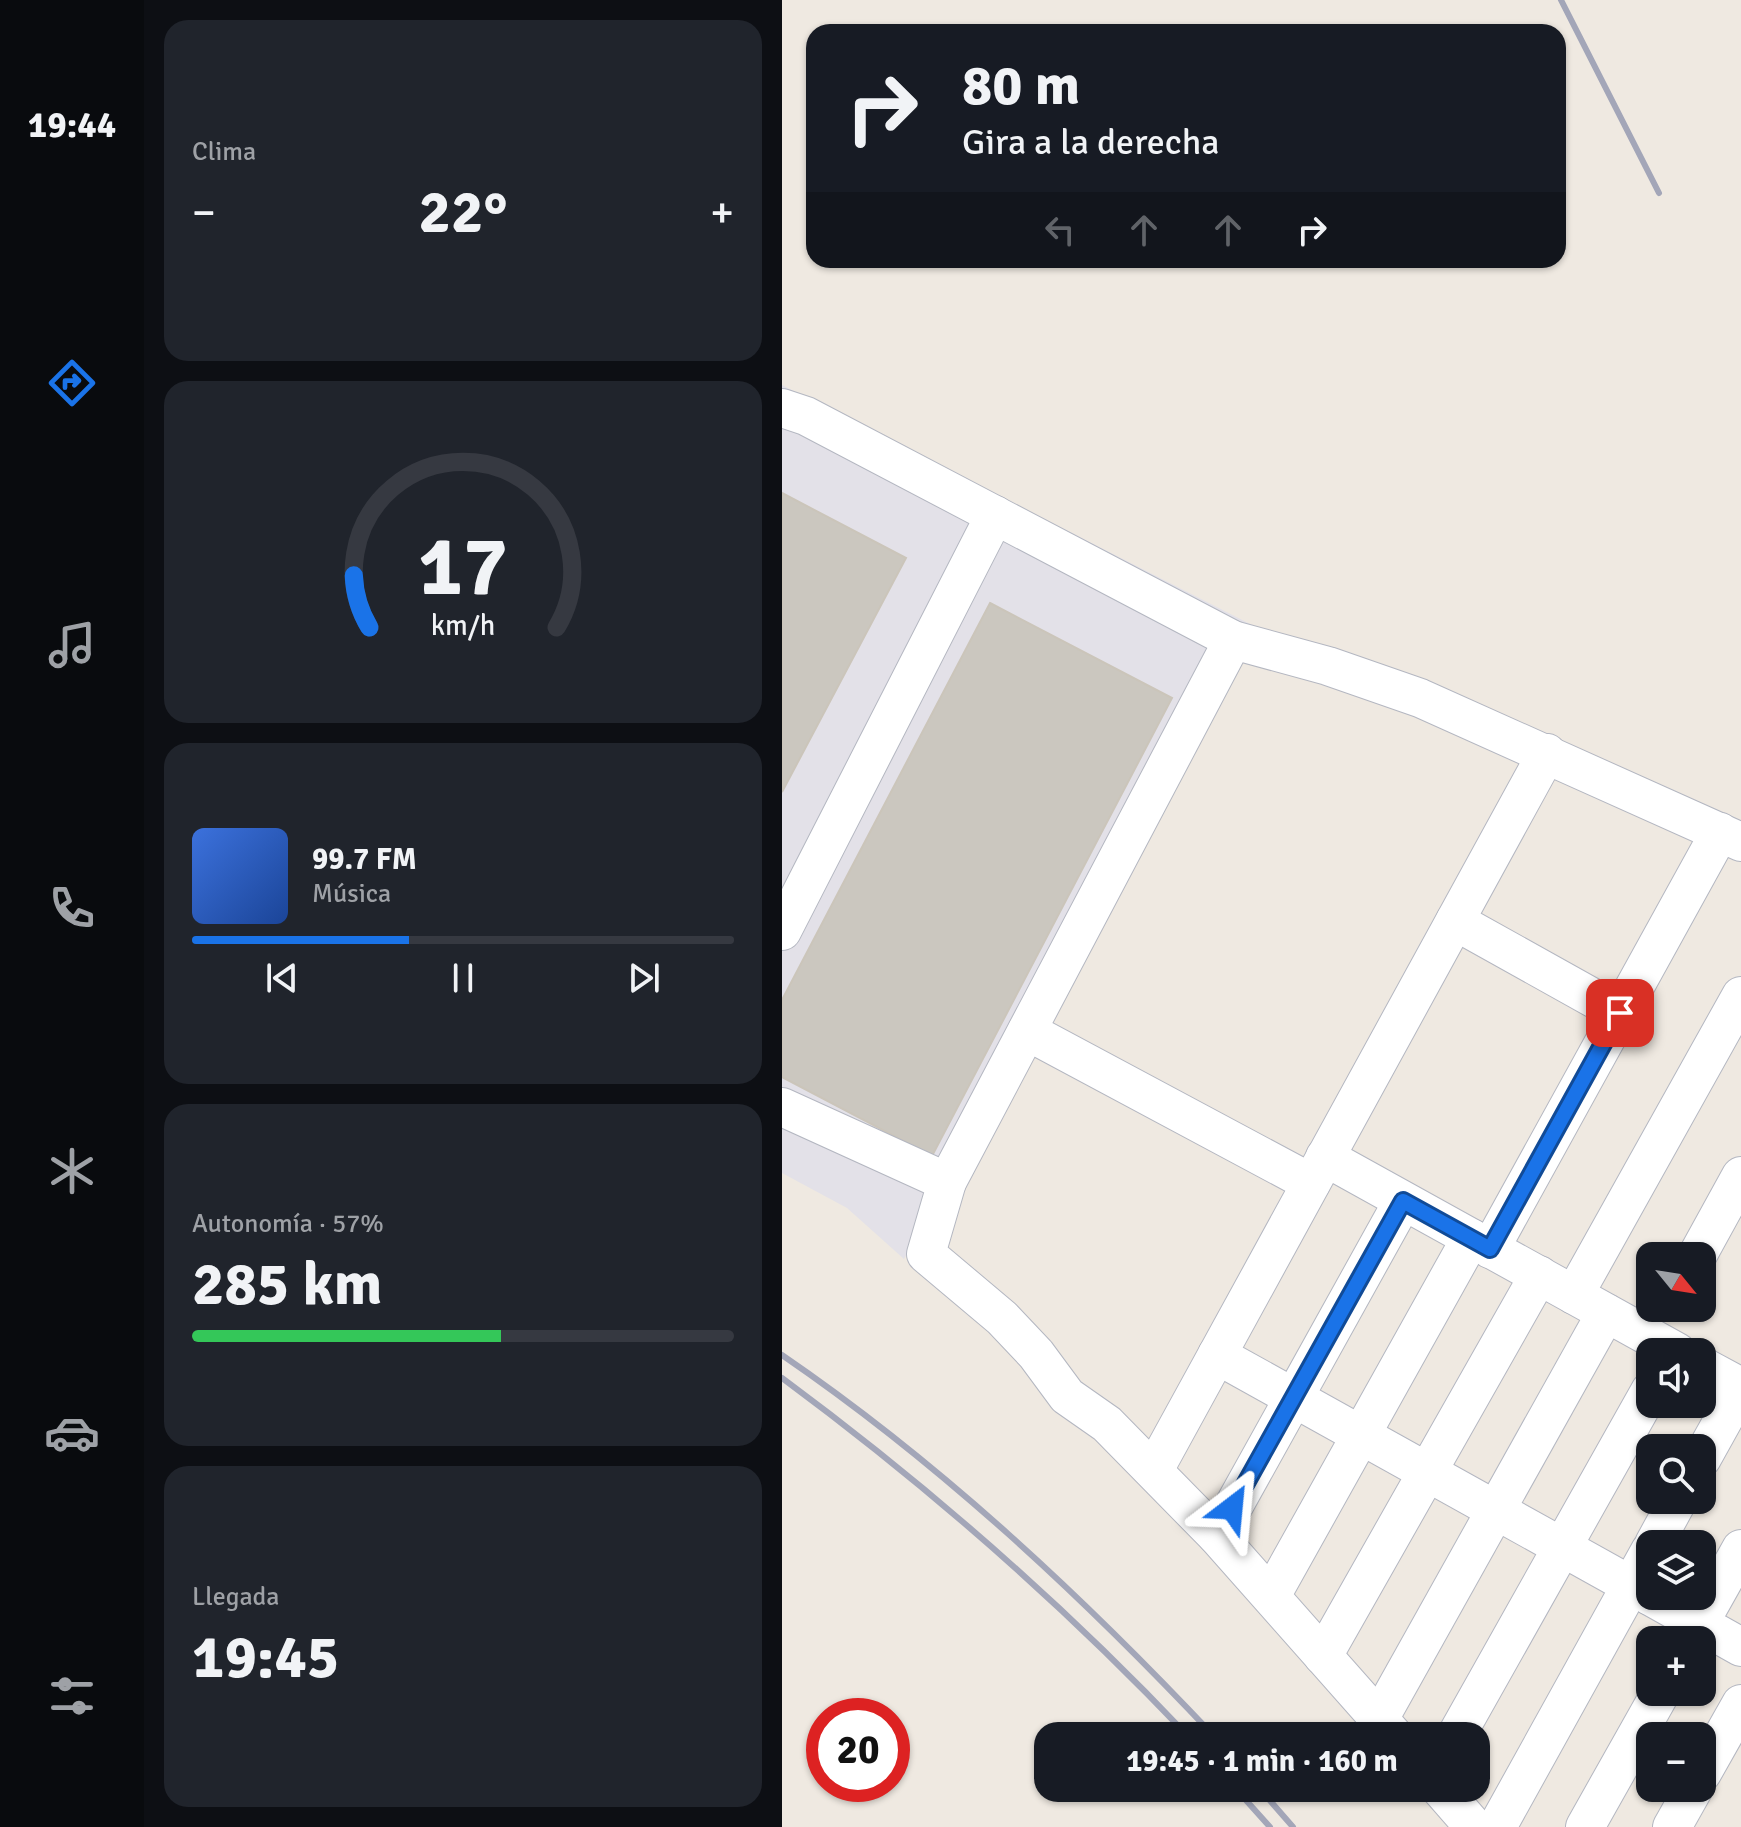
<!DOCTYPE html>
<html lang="es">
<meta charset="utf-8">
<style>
body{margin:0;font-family:Signika,sans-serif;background:#20242c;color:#f1f3f6;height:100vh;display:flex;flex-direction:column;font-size:30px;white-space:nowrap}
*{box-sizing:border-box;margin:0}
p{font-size:26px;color:#9ea1a6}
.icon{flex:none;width:44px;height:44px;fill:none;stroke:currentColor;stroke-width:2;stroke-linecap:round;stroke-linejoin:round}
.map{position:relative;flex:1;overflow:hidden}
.side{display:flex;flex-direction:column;gap:20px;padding:20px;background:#0d0f14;width:638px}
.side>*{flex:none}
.guide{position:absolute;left:24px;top:24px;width:760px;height:244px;border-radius:24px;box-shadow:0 2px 6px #0004;background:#171b24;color:#f1f3f6;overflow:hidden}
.needle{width:52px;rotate:120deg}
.buttons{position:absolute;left:854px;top:1242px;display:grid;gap:16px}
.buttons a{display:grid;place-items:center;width:80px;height:80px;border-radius:16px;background:#171b24;box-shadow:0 2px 6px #0004;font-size:40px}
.speed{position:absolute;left:24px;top:1698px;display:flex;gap:16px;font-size:40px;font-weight:700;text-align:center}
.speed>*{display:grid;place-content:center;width:104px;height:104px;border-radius:50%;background:#171b24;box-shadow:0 2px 6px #0004;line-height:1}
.speed .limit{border:12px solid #d22;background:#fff;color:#111}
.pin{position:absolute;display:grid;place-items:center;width:68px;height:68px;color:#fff;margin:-34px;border-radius:16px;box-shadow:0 4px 12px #0006}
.me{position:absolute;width:88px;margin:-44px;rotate:29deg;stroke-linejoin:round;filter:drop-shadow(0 0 6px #0008)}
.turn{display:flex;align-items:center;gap:28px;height:168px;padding:0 24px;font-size:36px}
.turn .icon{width:104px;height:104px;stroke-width:2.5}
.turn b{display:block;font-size:56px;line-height:68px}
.lanes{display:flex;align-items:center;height:76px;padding:0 24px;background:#0003;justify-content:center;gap:40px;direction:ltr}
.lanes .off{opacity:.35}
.big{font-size:60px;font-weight:700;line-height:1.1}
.side .widget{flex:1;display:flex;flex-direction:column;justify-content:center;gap:12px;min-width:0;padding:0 28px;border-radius:24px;background:#20242c}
.side .dial{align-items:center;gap:0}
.dial svg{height:208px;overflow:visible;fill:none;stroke:#363941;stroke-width:7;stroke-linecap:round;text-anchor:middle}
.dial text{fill:#f1f3f6;stroke:none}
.song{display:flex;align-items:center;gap:24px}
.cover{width:96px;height:96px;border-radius:12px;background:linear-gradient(135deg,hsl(220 70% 55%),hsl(220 70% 35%))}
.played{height:8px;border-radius:4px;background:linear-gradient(90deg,#1a73e8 40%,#363941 40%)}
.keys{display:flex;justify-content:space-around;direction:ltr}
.heat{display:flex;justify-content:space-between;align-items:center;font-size:44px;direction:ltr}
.charge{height:12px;border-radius:6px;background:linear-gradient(90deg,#34c759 57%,#363941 0)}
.trip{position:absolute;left:252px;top:1722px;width:456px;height:80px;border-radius:24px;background:#171b24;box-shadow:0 2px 6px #0004;font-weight:700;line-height:80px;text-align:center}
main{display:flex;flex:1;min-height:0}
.dock{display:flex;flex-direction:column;width:144px;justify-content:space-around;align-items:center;background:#090b0e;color:#9ea1a6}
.dock .icon{width:56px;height:56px}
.dock .on{color:#1a73e8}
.dock b{font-size:36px;color:#f1f3f6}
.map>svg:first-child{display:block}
.industrial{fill:#e3e1e8}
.building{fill:#cbc7bf;stroke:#cbc5ba;stroke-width:2}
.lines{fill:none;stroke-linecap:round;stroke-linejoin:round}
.minor-casing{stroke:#b4b7c1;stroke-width:40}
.minor{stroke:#fff;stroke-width:38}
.rail{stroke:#a3a6b8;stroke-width:6}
.route-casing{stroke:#114b97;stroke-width:20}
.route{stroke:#1a73e8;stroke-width:14}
</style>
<main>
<nav class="dock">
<b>19:44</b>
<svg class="icon on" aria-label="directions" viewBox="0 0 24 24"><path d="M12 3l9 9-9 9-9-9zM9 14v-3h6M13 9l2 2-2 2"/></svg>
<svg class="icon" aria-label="music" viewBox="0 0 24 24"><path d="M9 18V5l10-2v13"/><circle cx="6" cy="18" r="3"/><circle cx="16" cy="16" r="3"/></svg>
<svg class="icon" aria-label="phone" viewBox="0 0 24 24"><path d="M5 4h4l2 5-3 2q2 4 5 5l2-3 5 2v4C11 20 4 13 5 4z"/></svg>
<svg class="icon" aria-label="climate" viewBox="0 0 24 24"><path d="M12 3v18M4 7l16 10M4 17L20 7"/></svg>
<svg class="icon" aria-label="car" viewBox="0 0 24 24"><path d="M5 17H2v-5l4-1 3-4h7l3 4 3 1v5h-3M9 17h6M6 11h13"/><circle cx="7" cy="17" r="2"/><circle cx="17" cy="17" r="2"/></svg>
<svg class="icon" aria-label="filters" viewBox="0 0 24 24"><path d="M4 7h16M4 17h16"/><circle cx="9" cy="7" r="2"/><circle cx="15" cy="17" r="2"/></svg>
</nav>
<section class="side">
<div class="widget"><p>Clima</p>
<div class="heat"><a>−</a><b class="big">22°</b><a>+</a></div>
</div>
<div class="widget dial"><svg viewBox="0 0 100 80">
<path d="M14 69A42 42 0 1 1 86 69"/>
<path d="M14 69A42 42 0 0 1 8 49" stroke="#1a73e8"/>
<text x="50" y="56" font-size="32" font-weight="700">17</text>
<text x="50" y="72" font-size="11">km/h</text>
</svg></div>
<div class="widget">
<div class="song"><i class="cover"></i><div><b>99.7 FM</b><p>Música</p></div></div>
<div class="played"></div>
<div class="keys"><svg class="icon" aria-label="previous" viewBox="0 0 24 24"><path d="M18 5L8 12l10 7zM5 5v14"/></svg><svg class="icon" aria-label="pause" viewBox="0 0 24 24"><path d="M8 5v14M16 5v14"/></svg><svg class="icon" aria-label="next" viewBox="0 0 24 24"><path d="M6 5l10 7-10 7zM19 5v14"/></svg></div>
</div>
<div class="widget"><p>Autonomía · 57%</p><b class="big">285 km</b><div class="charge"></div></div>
<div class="widget"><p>Llegada</p><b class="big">19:45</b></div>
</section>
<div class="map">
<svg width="959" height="1827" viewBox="0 0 959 1827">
<rect width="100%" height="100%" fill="#efe9e1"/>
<path class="industrial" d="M 0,385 L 472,626 L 122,1259 L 65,1208 L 0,1173 Z"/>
<g class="building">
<path d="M 0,493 L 124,558 L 0,792 Z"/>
<path d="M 208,603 L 390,698 L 150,1156 L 0,1077 L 0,1000 Z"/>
</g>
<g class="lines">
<g class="minor-casing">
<g id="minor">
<path d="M 0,408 L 24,416 L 451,640 L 546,666 L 638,698 L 959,842"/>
<path d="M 673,921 L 838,1013"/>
<path d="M 0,931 L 213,515"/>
<path d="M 245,1031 L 529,1183"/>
<path d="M 0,1107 L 165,1182 L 451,640"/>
<path d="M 543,1157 L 895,1352"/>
<path d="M 165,1182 L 144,1254 L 220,1318 L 254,1354 L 285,1396 L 325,1424 L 435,1536 L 612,1736"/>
<path d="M 708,1249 L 938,832"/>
<path d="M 915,1256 L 959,1176"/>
<path d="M 792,1295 L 959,996"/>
<path d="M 435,1355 L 868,1596"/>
<path d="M 920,1366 L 959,1387"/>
<path d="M 920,1458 L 959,1388"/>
<path d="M 372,1470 L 765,753"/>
<path d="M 435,1536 L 621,1201"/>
<path d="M 872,1544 L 896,1500"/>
<path d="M 489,1596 L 689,1238"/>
<path d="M 868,1596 L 959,1647"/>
<path d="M 908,1640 L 959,1549"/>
<path d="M 541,1656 L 757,1275"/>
<path d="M 597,1719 L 824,1313"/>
<path d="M 674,1736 L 868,1391"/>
<path d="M 920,1773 L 959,1704"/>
<path d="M 658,1788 L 692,1827"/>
<path d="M 715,1827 L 868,1551"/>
<path d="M 803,1827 L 879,1692"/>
<path d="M 890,1827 L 912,1788"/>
</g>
</g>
<use href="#minor" class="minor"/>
<g class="rail">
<path d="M 779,0 L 877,193"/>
<path d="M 0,1355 C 158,1463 301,1597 432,1736"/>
<path d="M 0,1378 C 146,1486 281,1604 406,1736"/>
<path d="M 453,1788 L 488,1827"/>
<path d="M 477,1788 L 511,1827"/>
</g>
</g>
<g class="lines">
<g class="route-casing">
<path id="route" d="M 450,1508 L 621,1201 L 708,1249 L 838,1013"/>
</g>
<use href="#route" class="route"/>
</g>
</svg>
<div class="buttons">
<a><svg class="needle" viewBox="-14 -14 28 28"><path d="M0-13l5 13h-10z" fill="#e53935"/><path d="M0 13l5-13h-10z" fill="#9ea1a6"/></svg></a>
<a><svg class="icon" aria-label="sound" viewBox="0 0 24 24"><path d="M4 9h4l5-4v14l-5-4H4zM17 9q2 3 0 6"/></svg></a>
<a><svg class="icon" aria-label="search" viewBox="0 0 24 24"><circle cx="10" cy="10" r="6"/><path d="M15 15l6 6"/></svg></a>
<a><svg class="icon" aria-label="layers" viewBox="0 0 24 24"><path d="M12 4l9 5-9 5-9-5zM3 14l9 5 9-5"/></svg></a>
<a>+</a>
<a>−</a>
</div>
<div class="speed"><div class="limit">20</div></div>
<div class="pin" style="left:838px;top:1013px;background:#d93025"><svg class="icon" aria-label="arrive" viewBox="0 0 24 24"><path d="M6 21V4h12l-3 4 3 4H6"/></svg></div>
<svg class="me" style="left:450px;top:1508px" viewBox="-20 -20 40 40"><path d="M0-17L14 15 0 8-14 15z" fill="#1a73e8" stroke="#fff" stroke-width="4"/></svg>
<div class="trip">19:45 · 1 min · 160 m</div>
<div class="guide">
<div class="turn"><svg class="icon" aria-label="right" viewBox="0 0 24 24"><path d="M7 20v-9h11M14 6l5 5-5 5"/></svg><div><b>80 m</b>Gira a la derecha</div></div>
<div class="lanes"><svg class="icon off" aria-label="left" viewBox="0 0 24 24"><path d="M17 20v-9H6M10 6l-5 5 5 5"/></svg><svg class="icon off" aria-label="ahead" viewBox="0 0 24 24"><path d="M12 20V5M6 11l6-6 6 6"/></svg><svg class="icon off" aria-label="ahead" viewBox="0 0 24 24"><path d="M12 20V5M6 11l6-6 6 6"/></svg><svg class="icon" aria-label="right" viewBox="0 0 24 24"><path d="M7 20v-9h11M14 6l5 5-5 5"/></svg></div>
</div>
</div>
</main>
